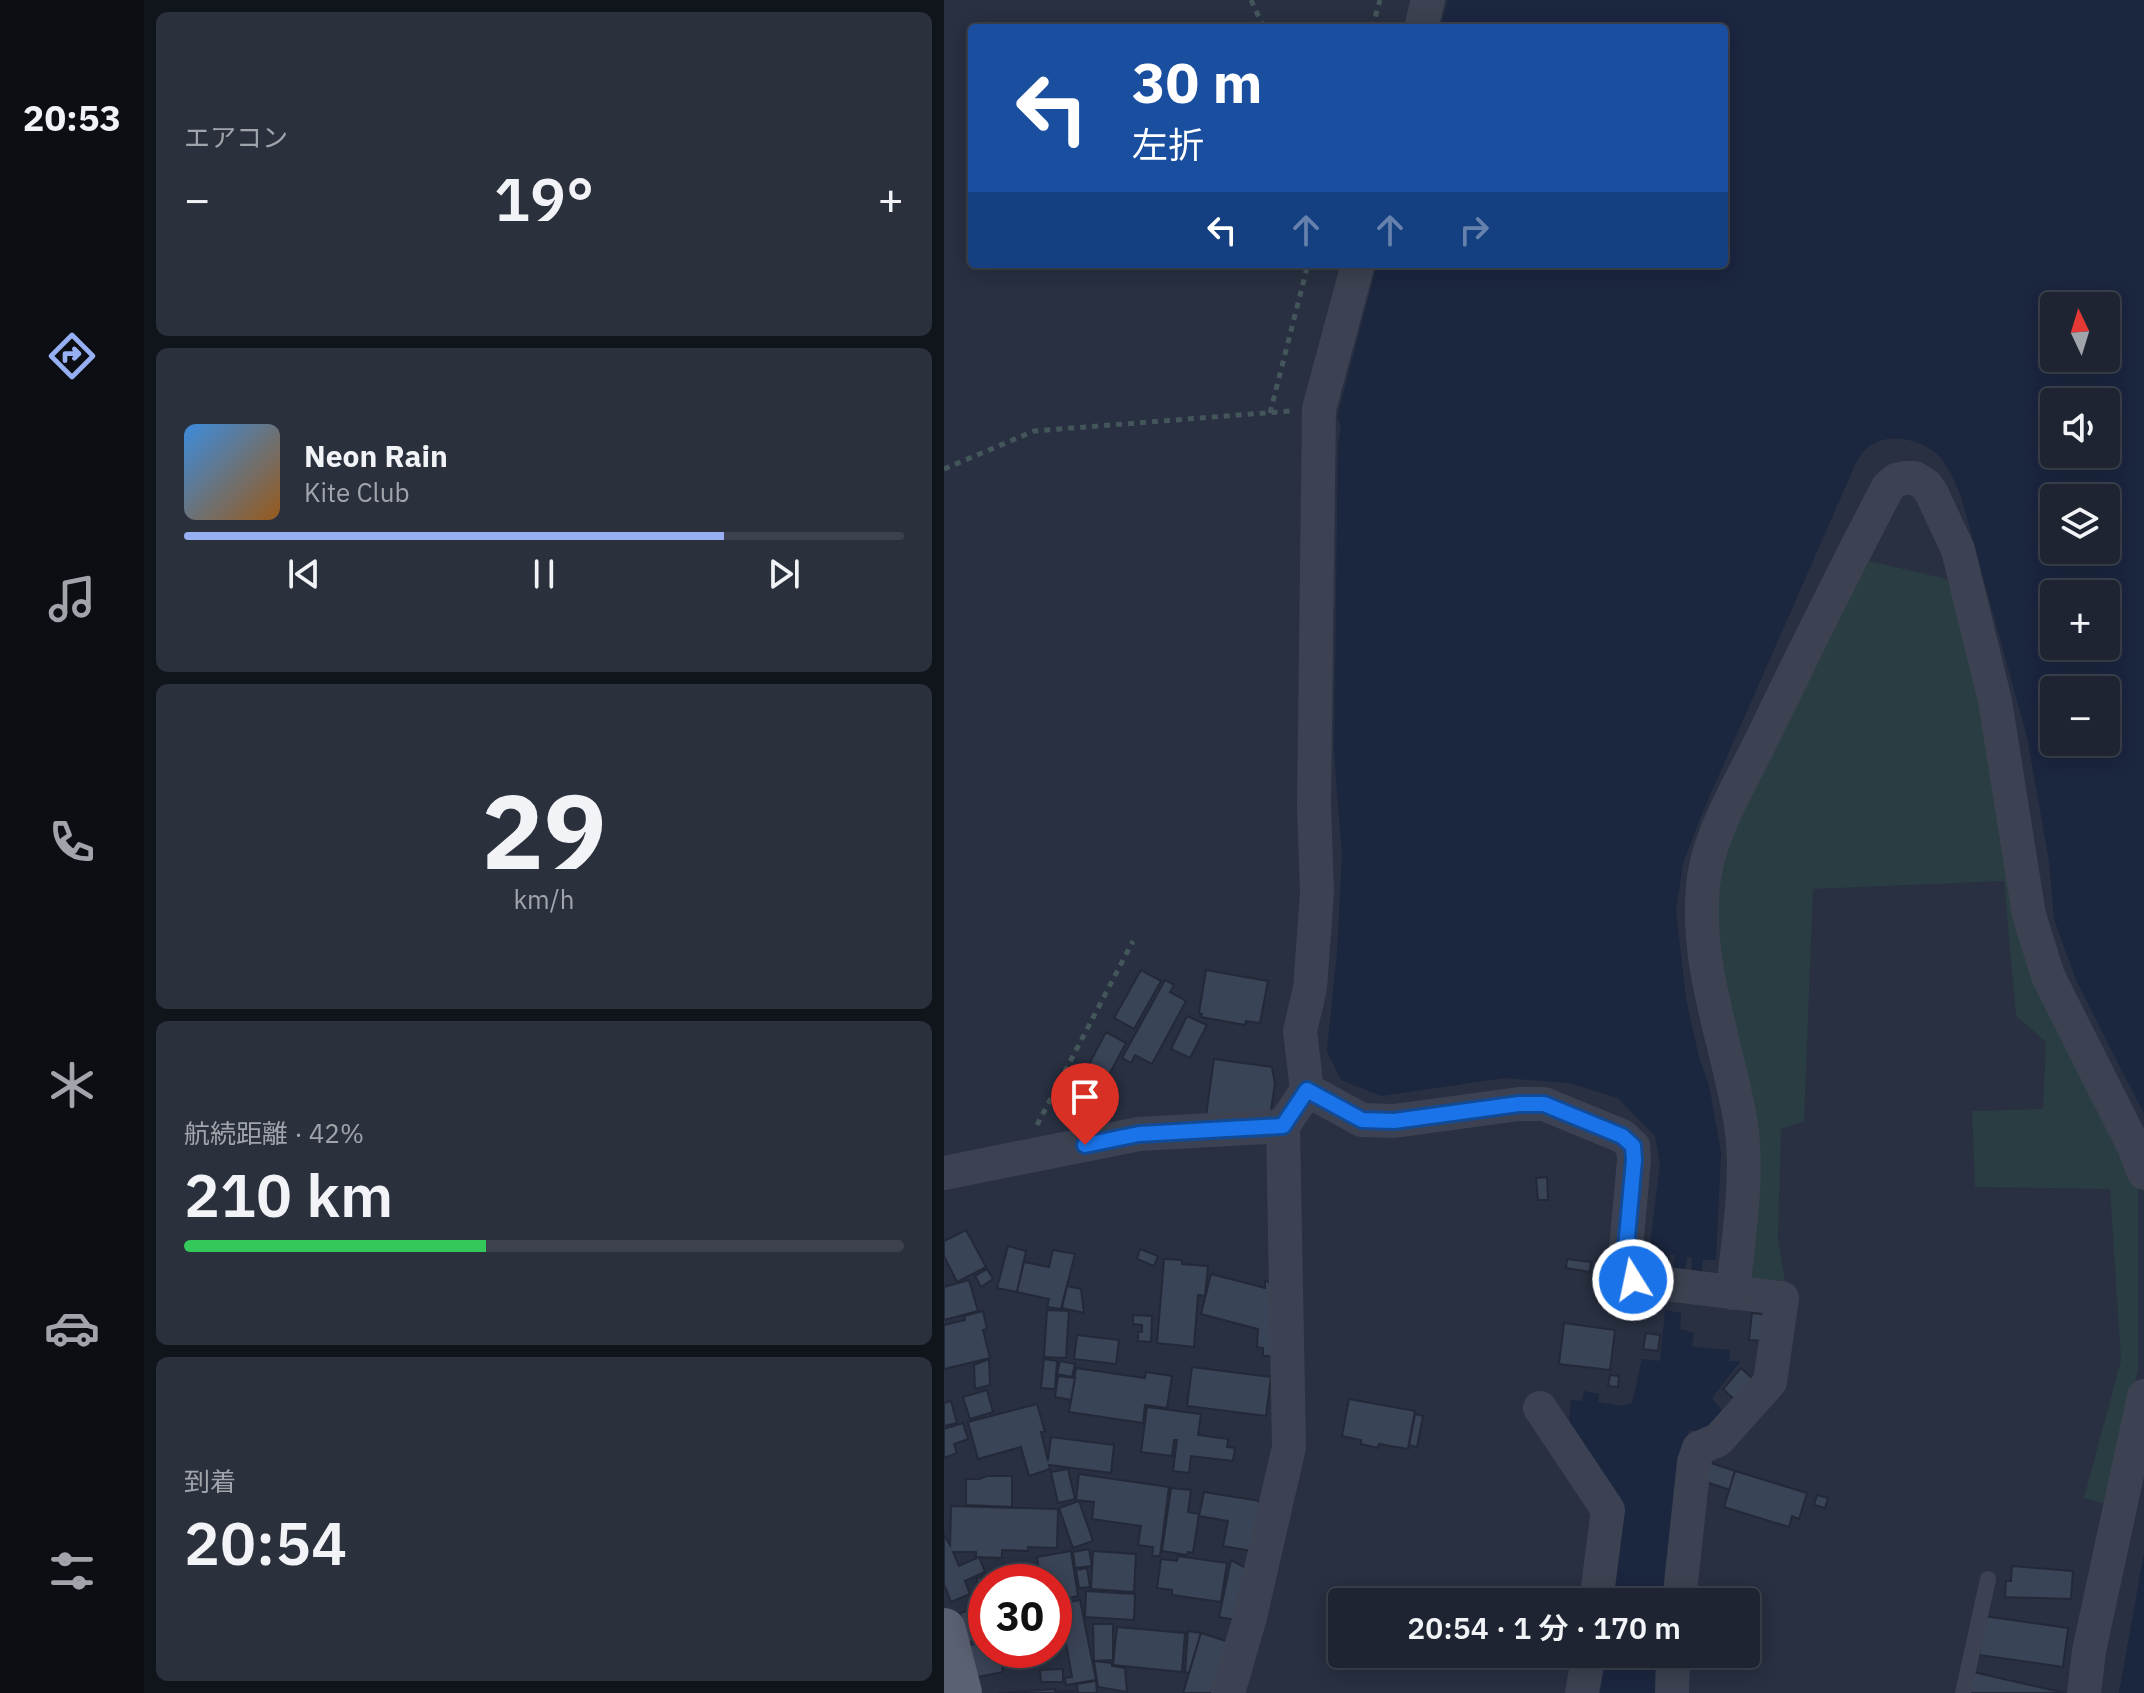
<!DOCTYPE html>
<html lang="ja">
<meta charset="utf-8">
<style>
body{margin:0;font-family:"IBM Plex Sans","Noto Sans JP",sans-serif;background:#2b303d;color:#f1f3f6;height:100vh;display:flex;flex-direction:column;font-size:30px;white-space:nowrap}
*{box-sizing:border-box;margin:0}
p{font-size:26px;color:#a1a4ab}
.icon{flex:none;width:44px;height:44px;fill:none;stroke:currentColor;stroke-width:2;stroke-linecap:round;stroke-linejoin:round}
.map{position:relative;flex:1;overflow:hidden}
.details{display:flex;flex-direction:column;gap:12px;padding:12px;background:#10141b;width:800px}
.details>*{flex:none}
.hud{position:absolute;left:24px;top:24px;width:760px;height:244px;border-radius:8px;box-shadow:0 4px 20px #0003,0 0 0 2px #3c414d;background:#1a4fa0;color:#fff;overflow:hidden}
.needle{width:52px;rotate:356deg}
.buttons{position:absolute;left:1096px;top:292px;display:grid;gap:16px}
.buttons a{display:grid;place-items:center;width:80px;height:80px;border-radius:8px;background:#1e2431;box-shadow:0 4px 20px #0003,0 0 0 2px #3c414d;font-size:40px}
.speed{position:absolute;left:24px;top:1564px;display:flex;gap:16px;font-size:40px;font-weight:700;text-align:center}
.speed>*{display:grid;place-content:center;width:104px;height:104px;border-radius:50%;background:#1e2431;box-shadow:0 4px 20px #0003,0 0 0 2px #3c414d;line-height:1}
.speed .limit{border:12px solid #d22;background:#fff;color:#111}
.pin{position:absolute;display:grid;place-items:center;width:68px;height:68px;color:#fff;margin:-82px -34px;border-radius:50% 50% 50% 0;rotate:-45deg;box-shadow:0 0 8px #0007}
.pin .icon{rotate:45deg}
.me{position:absolute;width:88px;margin:-44px;rotate:350deg;stroke-linejoin:round;filter:drop-shadow(0 0 6px #0008)}
.turn{display:flex;align-items:center;gap:28px;height:168px;padding:0 32px;font-size:36px}
.turn .icon{width:104px;height:104px;stroke-width:2.5}
.turn b{display:block;font-size:56px;line-height:68px}
.lanes{display:flex;align-items:center;height:76px;padding:0 32px;background:#0003;justify-content:center;gap:40px;direction:ltr}
.lanes .off{opacity:.35}
.big{font-size:60px;font-weight:600;line-height:1.1}
.details .card{flex:1;display:flex;flex-direction:column;justify-content:center;gap:12px;min-width:0;padding:0 28px;border-radius:12px;background:#2b303d}
.details .dial{align-items:center;gap:0}
.dial b{font-size:104px;line-height:1}
.song{display:flex;align-items:center;gap:24px}
.cover{width:96px;height:96px;border-radius:12px;background:linear-gradient(135deg,hsl(210 70% 55%),hsl(30 70% 35%))}
.played{height:8px;border-radius:4px;background:linear-gradient(90deg,#96b0f3 75%,#3c414d 75%)}
.keys{display:flex;justify-content:space-around;direction:ltr}
.heat{display:flex;justify-content:space-between;align-items:center;font-size:44px;direction:ltr}
.charge{height:12px;border-radius:6px;background:linear-gradient(90deg,#34c759 42%,#3c414d 0)}
.trip{position:absolute;left:384px;top:1588px;width:432px;height:80px;border-radius:8px;background:#1e2431;box-shadow:0 4px 20px #0003,0 0 0 2px #3c414d;font-weight:600;line-height:80px;text-align:center}
main{display:flex;flex:1;min-height:0}
.tab-bar{display:flex;flex-direction:column;width:144px;justify-content:space-around;align-items:center;background:#0c0e14;color:#a1a4ab}
.tab-bar .icon{width:56px;height:56px}
.tab-bar .current{color:#96b0f3}
.tab-bar b{font-size:36px;color:#f1f3f6}
.map>svg:first-child{display:block}
.green{fill:#2a3d42}
.water{fill:#1b263f;fill-rule:evenodd}
.building{fill:#3a4457;stroke:#232938;stroke-width:2}
.lines{fill:none;stroke-linecap:round;stroke-linejoin:round}
.path{stroke:#43565a;stroke-width:5;stroke-dasharray:6 6;stroke-linecap:butt}
.lane{stroke:#3c4251;stroke-width:16}
.street{stroke:#3c4251;stroke-width:34}
.primary{stroke:#5a6171;stroke-width:44}
.route-casing{stroke:#114b97;stroke-width:20}
.route{stroke:#1a73e8;stroke-width:14}
</style>
<main>
<nav class="tab-bar">
<b>20:53</b>
<svg class="icon current" aria-label="directions" viewBox="0 0 24 24"><path d="M12 3l9 9-9 9-9-9zM9 14v-3h6M13 9l2 2-2 2"/></svg>
<svg class="icon" aria-label="music" viewBox="0 0 24 24"><path d="M9 18V5l10-2v13"/><circle cx="6" cy="18" r="3"/><circle cx="16" cy="16" r="3"/></svg>
<svg class="icon" aria-label="phone" viewBox="0 0 24 24"><path d="M5 4h4l2 5-3 2q2 4 5 5l2-3 5 2v4C11 20 4 13 5 4z"/></svg>
<svg class="icon" aria-label="climate" viewBox="0 0 24 24"><path d="M12 3v18M4 7l16 10M4 17L20 7"/></svg>
<svg class="icon" aria-label="car" viewBox="0 0 24 24"><path d="M5 17H2v-5l4-1 3-4h7l3 4 3 1v5h-3M9 17h6M6 11h13"/><circle cx="7" cy="17" r="2"/><circle cx="17" cy="17" r="2"/></svg>
<svg class="icon" aria-label="filters" viewBox="0 0 24 24"><path d="M4 7h16M4 17h16"/><circle cx="9" cy="7" r="2"/><circle cx="15" cy="17" r="2"/></svg>
</nav>
<section class="details">
<div class="card"><p>エアコン</p>
<div class="heat"><a>−</a><b class="big">19°</b><a>+</a></div>
</div>
<div class="card">
<div class="song"><i class="cover"></i><div><b>Neon Rain</b><p>Kite Club</p></div></div>
<div class="played"></div>
<div class="keys"><svg class="icon" aria-label="previous" viewBox="0 0 24 24"><path d="M18 5L8 12l10 7zM5 5v14"/></svg><svg class="icon" aria-label="pause" viewBox="0 0 24 24"><path d="M8 5v14M16 5v14"/></svg><svg class="icon" aria-label="next" viewBox="0 0 24 24"><path d="M6 5l10 7-10 7zM19 5v14"/></svg></div>
</div>
<div class="card dial"><b>29</b><p>km/h</p></div>
<div class="card"><p>航続距離 · 42%</p><b class="big">210 km</b><div class="charge"></div></div>
<div class="card"><p>到着</p><b class="big">20:54</b></div>
</section>
<div class="map">
<svg width="1200" height="1693" viewBox="0 0 1200 1693">
<rect width="100%" height="100%" fill="#283041"/>
<path class="green" d="M 921,560 L 1011,581 L 1088,958 L 1117,1040 L 1153,1097 L 1179,1149 L 1194,1189 L 1194,1368 L 1166,1505 L 1140,1498 L 1177,1360 L 1166,1189 L 1031,1187 L 1028,1111 L 1099,1109 L 1102,1042 L 1072,1016 L 1060,881 L 869,889 L 860,1121 L 837,1129 L 834,1239 L 841,1281 L 804,1277 L 770,948 L 771,876 L 848,700 Z"/>
<g class="water">
<path d="M 504,0 L 1200,0 L 1200,1114 L 1132,980 L 1110,919 L 1105,861 L 1083,737 L 1017,496 C 1011,483 1005,467 996,457 C 980,439 941,430 922,449 C 917,453 914,460 911,465 L 760,809 L 739,863 L 732,911 L 742,999 L 755,1057 L 765,1085 L 777,1153 L 772,1260 L 759,1260 L 757,1276 L 747,1275 L 748,1257 L 743,1257 L 741,1273 L 729,1271 L 731,1255 L 726,1254 L 724,1271 L 713,1270 L 714,1253 L 705,1251 L 716,1163 L 711,1136 L 674,1098 L 625,1083 L 560,1078 L 437,1096 L 397,1080 L 383,1051 L 393,952 L 398,855 L 390,752 L 394,445 L 397,425 L 393,418 L 433,264 L 780,264 L 780,28 L 496,28 ZM 1110,306 L 1162,306 L 1162,358 L 1110,358 ZM 1110,402 L 1162,402 L 1162,454 L 1110,454 ZM 1110,498 L 1162,498 L 1162,550 L 1110,550 ZM 1110,594 L 1162,594 L 1162,646 L 1110,646 ZM 1110,690 L 1162,690 L 1162,742 L 1110,742 Z"/>
<path d="M 721,1310 L 737,1313 L 736,1329 L 750,1333 L 748,1347 L 786,1350 L 785,1361 L 797,1361 L 768,1398 L 778,1411 L 761,1432 L 745,1430 L 738,1459 L 720,1602 L 661,1602 L 674,1509 L 623,1438 L 627,1400 L 638,1401 L 640,1391 L 655,1394 L 654,1402 L 678,1406 L 688,1403 L 698,1359 L 716,1361 Z"/>
<path d="M 1200,1553 L 1200,1693 L 1175,1693 Z"/>
<path d="M 654,1654 L 718,1654 L 717,1693 L 648,1693 Z"/>
</g>
<g class="building">
<path d="M 197,970 L 217,981 L 190,1029 L 170,1018 Z"/>
<path d="M 262,970 L 324,981 L 316,1023 L 302,1021 L 301,1025 L 257,1017 L 258,1014 L 255,1013 Z"/>
<path d="M 221,980 L 230,985 L 226,992 L 242,1001 L 208,1064 L 191,1055 L 187,1063 L 178,1058 Z"/>
<path d="M 243,1016 L 263,1025 L 246,1058 L 227,1049 Z"/>
<path d="M 162,1032 L 182,1043 L 161,1082 L 141,1072 Z"/>
<path d="M 270,1059 L 328,1067 L 331,1084 L 326,1116 L 262,1116 Z"/>
<path d="M 603,1177 L 604,1200 L 594,1200 L 592,1178 Z"/>
<path d="M 22,1230 L 42,1267 L 13,1282 L 0,1256 L 0,1241 Z"/>
<path d="M 64,1246 L 82,1251 L 73,1292 L 53,1288 Z"/>
<path d="M 196,1249 L 214,1256 L 210,1266 L 193,1259 Z"/>
<path d="M 109,1250 L 131,1254 L 117,1309 L 103,1307 L 105,1299 L 73,1292 L 80,1262 L 105,1267 Z"/>
<path d="M 220,1259 L 238,1260 L 238,1264 L 264,1266 L 261,1296 L 254,1295 L 250,1347 L 213,1343 Z"/>
<path d="M 623,1259 L 647,1262 L 646,1272 L 622,1268 Z"/>
<path d="M 652,1265 L 660,1266 L 660,1280 L 651,1280 Z"/>
<path d="M 43,1269 L 49,1279 L 37,1287 L 31,1276 Z"/>
<path d="M 267,1274 L 321,1288 L 321,1281 L 329,1283 L 328,1356 L 319,1356 L 319,1348 L 313,1347 L 314,1329 L 257,1314 Z"/>
<path d="M 25,1280 L 34,1311 L 0,1320 L 0,1287 Z"/>
<path d="M 123,1286 L 137,1289 L 140,1313 L 118,1308 Z"/>
<path d="M 103,1310 L 125,1311 L 122,1358 L 100,1357 Z"/>
<path d="M 39,1311 L 43,1329 L 39,1330 L 46,1358 L 0,1369 L 0,1325 L 21,1320 L 20,1316 Z"/>
<path d="M 808,1313 L 825,1315 L 822,1341 L 805,1340 Z"/>
<path d="M 189,1315 L 208,1316 L 207,1342 L 194,1341 L 194,1332 L 198,1332 L 198,1325 L 189,1324 Z"/>
<path d="M 620,1323 L 671,1330 L 666,1370 L 615,1364 Z"/>
<path d="M 702,1333 L 716,1335 L 714,1351 L 699,1349 Z"/>
<path d="M 133,1335 L 175,1340 L 172,1364 L 130,1359 Z"/>
<path d="M 45,1359 L 46,1385 L 31,1389 L 30,1365 Z"/>
<path d="M 100,1359 L 113,1361 L 111,1389 L 97,1388 Z"/>
<path d="M 116,1361 L 131,1364 L 128,1377 L 113,1374 Z"/>
<path d="M 248,1367 L 327,1377 L 322,1416 L 243,1406 Z"/>
<path d="M 132,1368 L 201,1378 L 202,1372 L 228,1376 L 223,1408 L 201,1405 L 199,1423 L 125,1412 Z"/>
<path d="M 797,1368 L 811,1381 L 792,1401 L 779,1389 Z"/>
<path d="M 666,1375 L 675,1376 L 674,1387 L 664,1386 Z"/>
<path d="M 114,1376 L 131,1378 L 127,1400 L 111,1397 Z"/>
<path d="M 43,1390 L 49,1412 L 26,1419 L 19,1397 Z"/>
<path d="M 405,1399 L 471,1411 L 464,1449 L 435,1444 L 434,1448 L 417,1444 L 417,1440 L 398,1436 Z"/>
<path d="M 7,1401 L 13,1423 L 0,1426 L 0,1403 Z"/>
<path d="M 93,1404 L 101,1432 L 97,1432 L 104,1461 L 107,1437 L 170,1445 L 167,1473 L 105,1465 L 106,1469 L 85,1476 L 77,1447 L 34,1459 L 24,1422 Z"/>
<path d="M 203,1407 L 257,1414 L 254,1435 L 284,1439 L 283,1447 L 291,1448 L 289,1461 L 247,1456 L 245,1473 L 229,1471 L 233,1440 L 230,1440 L 228,1456 L 197,1452 Z"/>
<path d="M 471,1414 L 479,1416 L 473,1447 L 465,1445 Z"/>
<path d="M 19,1423 L 24,1439 L 10,1444 L 13,1453 L 0,1458 L 0,1429 Z"/>
<path d="M 764,1462 L 791,1471 L 786,1490 L 762,1482 Z"/>
<path d="M 124,1469 L 131,1499 L 114,1503 L 107,1472 Z"/>
<path d="M 791,1471 L 863,1493 L 855,1519 L 848,1516 L 845,1527 L 780,1507 Z"/>
<path d="M 135,1474 L 225,1487 L 216,1556 L 208,1556 L 209,1547 L 194,1545 L 197,1526 L 148,1519 L 150,1502 L 132,1500 Z"/>
<path d="M 43,1476 L 68,1476 L 68,1507 L 22,1505 L 22,1479 L 35,1479 Z"/>
<path d="M 227,1488 L 247,1490 L 244,1512 L 255,1514 L 249,1553 L 244,1552 L 243,1555 L 218,1551 Z"/>
<path d="M 260,1492 L 316,1501 L 307,1551 L 279,1546 L 284,1521 L 255,1516 Z"/>
<path d="M 873,1495 L 884,1498 L 881,1508 L 870,1505 Z"/>
<path d="M 135,1501 L 149,1541 L 129,1548 L 115,1508 Z"/>
<path d="M 7,1506 L 114,1509 L 113,1548 L 84,1547 L 84,1551 L 58,1550 L 58,1558 L 32,1557 L 32,1552 L 9,1552 L 15,1566 L 35,1557 L 41,1572 L 21,1581 L 26,1594 L 7,1602 L 0,1584 L 0,1535 L 6,1545 Z"/>
<path d="M 145,1549 L 148,1566 L 131,1568 L 129,1552 Z"/>
<path d="M 127,1551 L 134,1596 L 110,1601 L 110,1582 L 42,1582 L 42,1607 L 35,1607 L 33,1578 L 80,1574 L 80,1577 L 96,1576 L 93,1557 Z"/>
<path d="M 149,1551 L 192,1554 L 190,1592 L 147,1589 Z"/>
<path d="M 234,1556 L 283,1563 L 277,1602 L 228,1595 L 228,1590 L 213,1588 L 217,1559 L 233,1561 Z"/>
<path d="M 287,1560 L 302,1568 L 292,1620 L 275,1617 Z"/>
<path d="M 1068,1566 L 1129,1571 L 1127,1599 L 1061,1597 L 1062,1581 L 1067,1581 Z"/>
<path d="M 143,1568 L 146,1587 L 135,1588 L 132,1570 Z"/>
<path d="M 142,1591 L 191,1594 L 190,1620 L 141,1617 Z"/>
<path d="M 136,1600 L 152,1680 L 122,1685 L 121,1678 L 128,1677 L 122,1643 L 112,1644 L 113,1647 L 110,1647 L 110,1605 Z"/>
<path d="M 32,1609 L 39,1639 L 22,1643 L 16,1613 Z"/>
<path d="M 1040,1616 L 1124,1628 L 1119,1667 L 1035,1655 Z"/>
<path d="M 149,1624 L 169,1624 L 169,1660 L 150,1661 Z"/>
<path d="M 173,1627 L 241,1633 L 238,1672 L 169,1665 Z"/>
<path d="M 244,1631 L 257,1633 L 245,1673 L 241,1672 Z"/>
<path d="M 257,1633 L 285,1642 L 270,1693 L 239,1693 Z"/>
<path d="M 42,1642 L 42,1650 L 55,1650 L 59,1672 L 28,1678 L 22,1646 Z"/>
<path d="M 150,1661 L 168,1663 L 168,1666 L 181,1668 L 183,1692 L 154,1687 Z"/>
<path d="M 119,1669 L 119,1682 L 97,1682 L 96,1670 Z"/>
<path d="M 1029,1672 L 1121,1693 L 1024,1693 Z"/>
<path d="M 152,1681 L 153,1693 L 134,1693 L 133,1684 Z"/>
<path d="M 111,1689 L 111,1692 L 129,1691 L 129,1693 L 55,1693 Z"/>
</g>
<g class="lines">
<g class="path">
<path d="M 307,0 L 320,28"/>
<path d="M 428,28 L 436,0"/>
<path d="M 326,413 L 364,264"/>
<path d="M 0,469 L 90,431 L 346,411"/>
<path d="M 93,1125 L 189,941"/>
</g>
<path class="lane" d="M 1019,1693 L 1044,1579"/>
<g class="street">
<path d="M 477,28 L 484,0"/>
<path d="M 363,1090 L 418,1120 L 450,1121 L 575,1104 L 600,1104 L 678,1136 L 689,1146 L 690,1160 L 680,1270 L 689,1280 L 838,1298 L 826,1382 L 774,1440 L 755,1448 L 750,1462 L 735,1602"/>
<path d="M 0,1173 L 195,1134 L 339,1126"/>
<path d="M 789,1293 C 794,1238 805,1179 797,1124 C 784,1045 751,967 759,886 C 763,837 796,784 817,741 C 858,656 900,571 944,487 L 952,480 L 962,478 L 971,478 L 982,485 L 988,494 L 1014,550 L 1051,701 L 1085,915 L 1104,976 L 1191,1149 L 1200,1173"/>
<path d="M 596,1408 L 664,1510 L 652,1602"/>
<path d="M 284,1693 L 306,1617 L 345,1447 L 339,1126 L 363,1090 L 356,1031 L 366,988 L 373,893 L 370,805 L 375,409 L 414,264"/>
<path d="M 638,1693 L 645,1654"/>
<path d="M 728,1693 L 729,1654"/>
<path d="M 1140,1693 L 1145,1651 L 1200,1396"/>
</g>
<path class="primary" d="M 0,1630 L 16,1693"/>
</g>
<g class="lines">
<g class="route-casing">
<path id="route" d="M 141,1145 L 195,1134 L 339,1126 L 363,1090 L 418,1120 L 450,1121 L 575,1104 L 600,1104 L 678,1136 L 689,1146 L 690,1160 L 680,1270 L 689,1280"/>
</g>
<use href="#route" class="route"/>
</g>
</svg>
<div class="buttons">
<a><svg class="needle" viewBox="-14 -14 28 28"><path d="M0-13l5 13h-10z" fill="#e53935"/><path d="M0 13l5-13h-10z" fill="#a1a4ab"/></svg></a>
<a><svg class="icon" aria-label="sound" viewBox="0 0 24 24"><path d="M4 9h4l5-4v14l-5-4H4zM17 9q2 3 0 6"/></svg></a>
<a><svg class="icon" aria-label="layers" viewBox="0 0 24 24"><path d="M12 4l9 5-9 5-9-5zM3 14l9 5 9-5"/></svg></a>
<a>+</a>
<a>−</a>
</div>
<div class="speed"><div class="limit">30</div></div>
<div class="pin" style="left:141px;top:1145px;background:#d93025"><svg class="icon" aria-label="arrive" viewBox="0 0 24 24"><path d="M6 21V4h12l-3 4 3 4H6"/></svg></div>
<svg class="me" style="left:689px;top:1280px" viewBox="-20 -20 40 40"><circle r="17" fill="#1a73e8" stroke="#fff" stroke-width="3"/><path d="M0-11L8 9 0 5-8 9z" fill="#fff"/></svg>
<div class="trip">20:54 · 1 分 · 170 m</div>
<div class="hud">
<div class="turn"><svg class="icon" aria-label="left" viewBox="0 0 24 24"><path d="M17 20v-9H6M10 6l-5 5 5 5"/></svg><div><b>30 m</b>左折</div></div>
<div class="lanes"><svg class="icon" aria-label="left" viewBox="0 0 24 24"><path d="M17 20v-9H6M10 6l-5 5 5 5"/></svg><svg class="icon off" aria-label="ahead" viewBox="0 0 24 24"><path d="M12 20V5M6 11l6-6 6 6"/></svg><svg class="icon off" aria-label="ahead" viewBox="0 0 24 24"><path d="M12 20V5M6 11l6-6 6 6"/></svg><svg class="icon off" aria-label="right" viewBox="0 0 24 24"><path d="M7 20v-9h11M14 6l5 5-5 5"/></svg></div>
</div>
</div>
</main>
